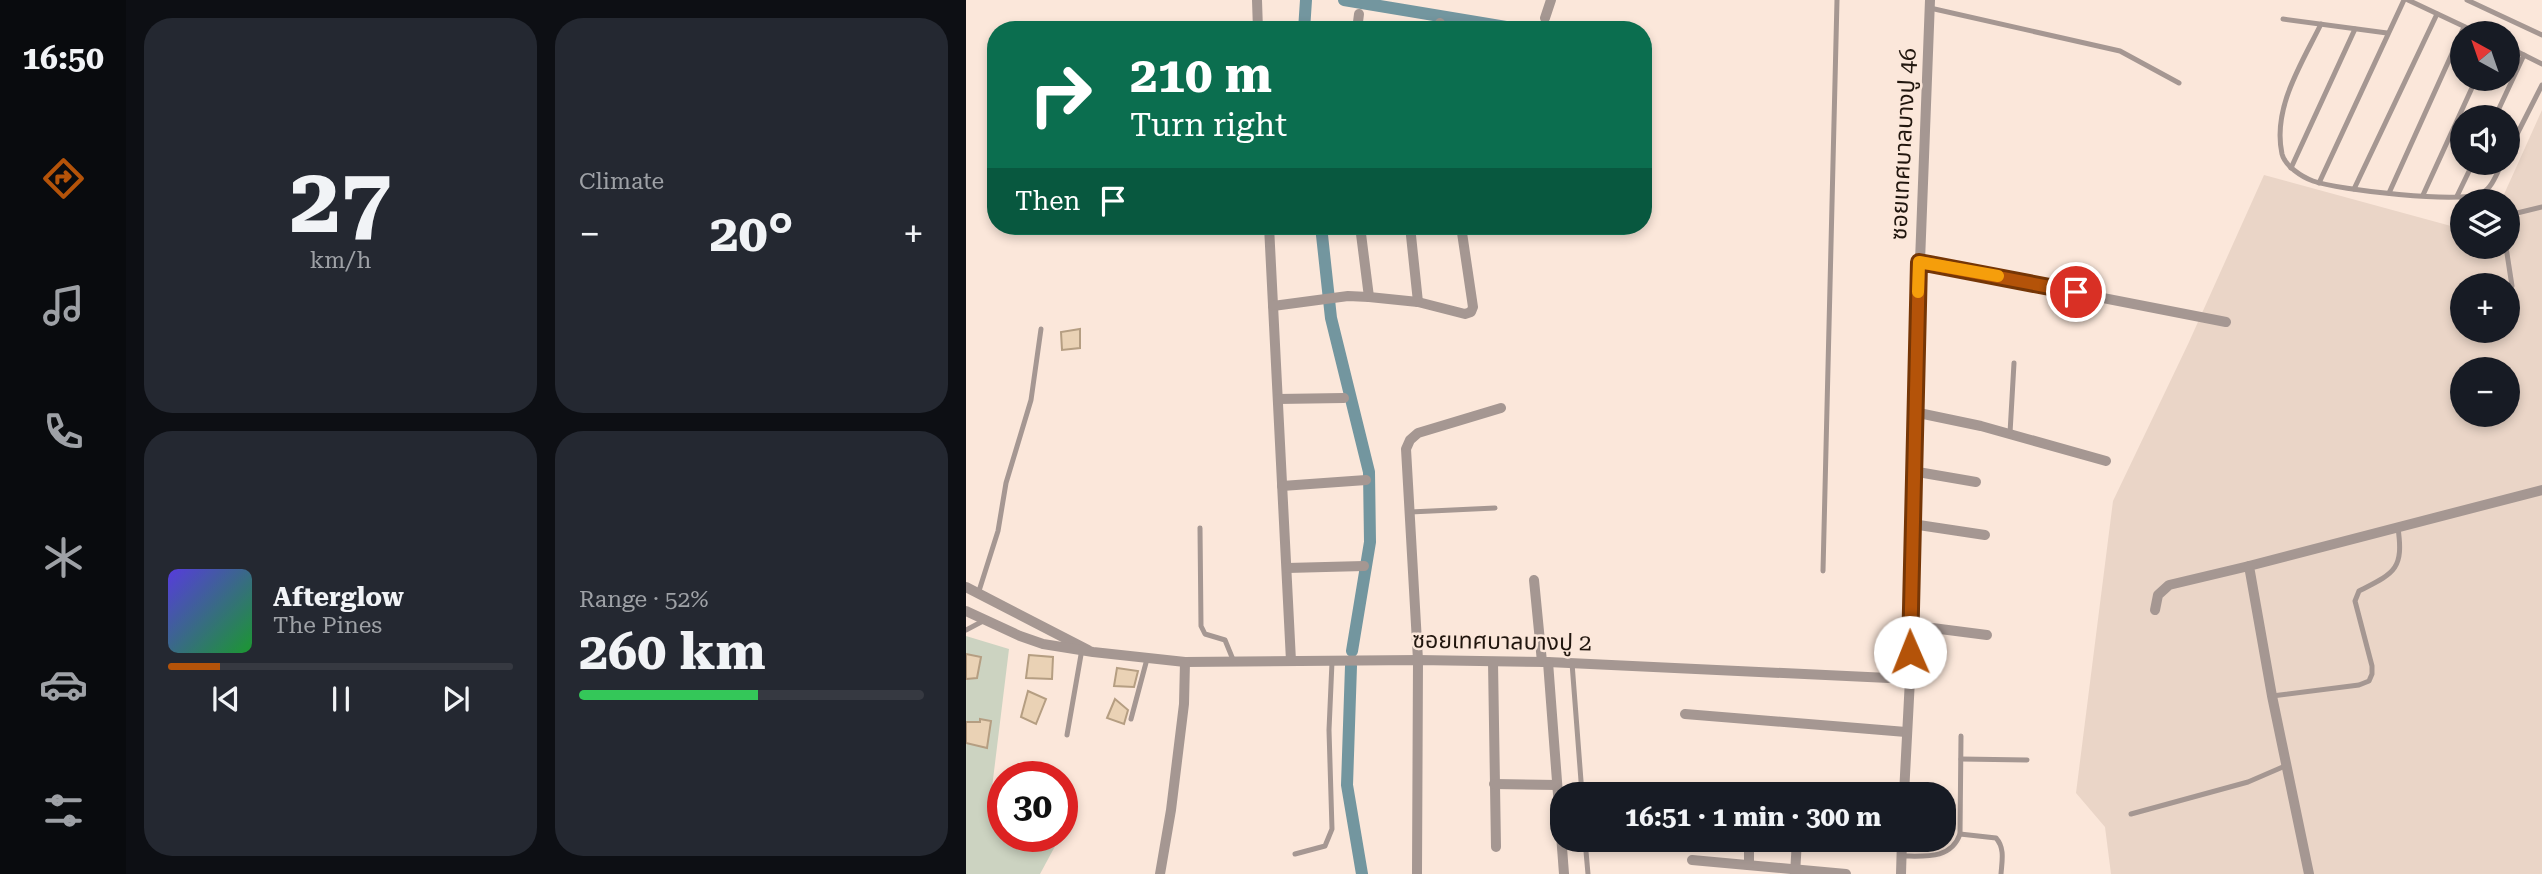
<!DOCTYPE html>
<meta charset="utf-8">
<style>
body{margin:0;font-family:"Roboto Serif","Noto Sans Thai",serif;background:#242831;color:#f1f3f6;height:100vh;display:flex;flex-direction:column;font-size:26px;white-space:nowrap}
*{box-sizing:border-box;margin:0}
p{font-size:23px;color:#9ea1a6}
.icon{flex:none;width:38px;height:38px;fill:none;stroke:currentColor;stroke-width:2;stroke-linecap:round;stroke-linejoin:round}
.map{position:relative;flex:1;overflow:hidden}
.drawer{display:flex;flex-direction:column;gap:18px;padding:18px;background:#0d0f14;width:840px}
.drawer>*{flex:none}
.guide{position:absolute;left:21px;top:21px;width:665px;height:214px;border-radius:28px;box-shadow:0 4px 10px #0003;background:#0b6e4f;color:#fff;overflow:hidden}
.needle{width:46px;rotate:320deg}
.controls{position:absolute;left:1484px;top:21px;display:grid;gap:14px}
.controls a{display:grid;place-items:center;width:70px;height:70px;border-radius:50%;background:#171b24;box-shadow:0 4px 10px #0003;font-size:35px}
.speed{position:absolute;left:21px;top:761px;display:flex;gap:14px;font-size:35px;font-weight:700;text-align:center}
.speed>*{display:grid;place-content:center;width:91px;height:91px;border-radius:50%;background:#171b24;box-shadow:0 4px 10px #0003;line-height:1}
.speed .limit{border:10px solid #d22;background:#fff;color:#111}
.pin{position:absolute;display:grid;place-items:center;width:60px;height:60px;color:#fff;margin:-30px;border:4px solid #fff;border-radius:50%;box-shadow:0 2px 7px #0007}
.me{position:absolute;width:77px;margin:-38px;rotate:359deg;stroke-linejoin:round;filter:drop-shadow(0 0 5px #0008)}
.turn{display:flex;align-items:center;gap:24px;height:147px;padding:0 28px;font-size:32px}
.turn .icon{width:91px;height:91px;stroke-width:2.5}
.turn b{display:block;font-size:49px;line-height:60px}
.then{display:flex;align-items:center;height:66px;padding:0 28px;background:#0003;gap:14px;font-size:26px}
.big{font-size:52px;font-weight:700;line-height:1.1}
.drawer .tile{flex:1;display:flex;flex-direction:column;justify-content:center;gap:10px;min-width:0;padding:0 24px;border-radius:28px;background:#242831}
.drawer .dial{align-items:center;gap:0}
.dial b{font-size:91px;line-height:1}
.song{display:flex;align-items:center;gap:21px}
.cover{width:84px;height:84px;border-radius:10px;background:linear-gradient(135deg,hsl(250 70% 55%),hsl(130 70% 35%))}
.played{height:7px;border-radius:4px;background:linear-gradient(90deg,#b45309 15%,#363941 15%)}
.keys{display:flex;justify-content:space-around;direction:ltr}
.heat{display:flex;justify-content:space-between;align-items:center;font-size:38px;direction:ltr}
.charge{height:10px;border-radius:5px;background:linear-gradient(90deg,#34c759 52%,#363941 0)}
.drawer .tiles{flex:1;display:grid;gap:18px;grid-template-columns:repeat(2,1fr)}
.trip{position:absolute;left:584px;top:782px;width:406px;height:70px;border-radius:28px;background:#171b24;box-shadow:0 4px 10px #0003;font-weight:700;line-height:70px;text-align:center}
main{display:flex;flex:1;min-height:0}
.tab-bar{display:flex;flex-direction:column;width:126px;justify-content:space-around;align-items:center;background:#090b0e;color:#9ea1a6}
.tab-bar .icon{width:49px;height:49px}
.tab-bar .active{color:#b45309}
.tab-bar b{font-size:32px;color:#f1f3f6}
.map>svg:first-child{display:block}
.industrial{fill:#ead5c7;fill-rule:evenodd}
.green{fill:#ccd3c1}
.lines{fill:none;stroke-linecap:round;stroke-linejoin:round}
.canal{stroke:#73969f;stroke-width:12}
.building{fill:#ead2b5;stroke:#b59e82;stroke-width:2}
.service{stroke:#a59792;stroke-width:5}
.minor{stroke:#a59792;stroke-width:10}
.route-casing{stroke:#753606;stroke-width:18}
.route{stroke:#b45309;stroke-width:12}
.slow{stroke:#f59e0b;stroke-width:12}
.labels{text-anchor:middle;stroke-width:5;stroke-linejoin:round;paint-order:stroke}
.street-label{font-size:23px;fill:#21160e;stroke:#fbe7da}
</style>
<main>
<nav class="tab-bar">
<b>16:50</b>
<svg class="icon active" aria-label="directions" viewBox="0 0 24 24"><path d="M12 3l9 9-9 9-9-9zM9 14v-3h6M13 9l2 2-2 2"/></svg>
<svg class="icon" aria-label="music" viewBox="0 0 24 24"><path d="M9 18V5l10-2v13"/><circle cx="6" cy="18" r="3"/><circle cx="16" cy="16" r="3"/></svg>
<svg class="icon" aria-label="phone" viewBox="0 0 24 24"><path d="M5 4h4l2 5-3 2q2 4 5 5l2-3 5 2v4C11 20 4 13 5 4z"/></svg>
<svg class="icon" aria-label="climate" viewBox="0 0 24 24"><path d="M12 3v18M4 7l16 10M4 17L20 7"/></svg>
<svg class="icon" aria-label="car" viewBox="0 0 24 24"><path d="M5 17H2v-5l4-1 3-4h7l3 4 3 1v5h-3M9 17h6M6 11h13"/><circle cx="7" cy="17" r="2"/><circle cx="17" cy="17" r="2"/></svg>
<svg class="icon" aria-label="filters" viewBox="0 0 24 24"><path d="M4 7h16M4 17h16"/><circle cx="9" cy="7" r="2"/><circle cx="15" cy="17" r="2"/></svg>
</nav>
<section class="drawer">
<div class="tiles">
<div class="tile dial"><b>27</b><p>km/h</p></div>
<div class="tile"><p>Climate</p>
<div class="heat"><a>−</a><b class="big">20°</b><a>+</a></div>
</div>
<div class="tile">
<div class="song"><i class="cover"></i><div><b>Afterglow</b><p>The Pines</p></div></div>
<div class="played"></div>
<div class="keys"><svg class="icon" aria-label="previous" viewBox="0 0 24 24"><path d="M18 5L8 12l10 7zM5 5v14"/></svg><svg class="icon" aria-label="pause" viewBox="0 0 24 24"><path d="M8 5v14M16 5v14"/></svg><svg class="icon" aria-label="next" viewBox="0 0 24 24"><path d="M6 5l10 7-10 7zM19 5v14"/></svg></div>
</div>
<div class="tile"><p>Range · 52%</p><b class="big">260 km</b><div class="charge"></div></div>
</div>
</section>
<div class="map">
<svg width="1576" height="874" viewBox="0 0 1576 874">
<rect width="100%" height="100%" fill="#fbe7da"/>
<path class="industrial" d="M 1576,110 L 1576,874 L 1145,874 L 1139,827 L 1110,793 L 1147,501 L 1223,342 L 1298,175 L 1496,229 L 1496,247 L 1542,247 L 1542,201 L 1535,201 ZM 1496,285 L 1542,285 L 1542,331 L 1496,331 ZM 1496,369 L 1542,369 L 1542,415 L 1496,415 Z"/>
<path class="green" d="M 0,636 L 43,649 L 24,804 L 37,809 L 37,836 L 94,837 L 74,874 L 0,874 Z"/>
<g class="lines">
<g class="canal">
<path d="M 378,0 L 540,27 L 625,29"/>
<path d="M 338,30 L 340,0"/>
<path d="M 355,226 L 365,318 L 403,472 L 404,542 L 386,651"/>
<path d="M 385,666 L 381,785 L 396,874"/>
</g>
</g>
<g class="building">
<path d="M 114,329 L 114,348 L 96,350 L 95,332 Z"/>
<path d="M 0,654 L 15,657 L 11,678 L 0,679 Z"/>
<path d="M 63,655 L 87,657 L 86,679 L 60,678 Z"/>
<path d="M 151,668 L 172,671 L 168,687 L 148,686 Z"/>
<path d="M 62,691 L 80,699 L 70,724 L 55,717 Z"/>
<path d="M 149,699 L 162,710 L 158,724 L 141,718 Z"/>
<path d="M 14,719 L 25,721 L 21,748 L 0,743 L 0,722 L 14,722 Z"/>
</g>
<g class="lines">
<g class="service">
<path d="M 1442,0 L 1512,33"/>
<path d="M 1501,0 L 1576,35"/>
<path d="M 964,8 L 1154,51 L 1213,83"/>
<path d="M 1317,19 L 1421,33"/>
<path d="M 1355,24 C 1336,63 1306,108 1316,154 C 1319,166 1336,177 1347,181 C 1373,190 1494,204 1516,193 C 1526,188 1531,173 1536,163"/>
<path d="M 1542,47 L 1576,64"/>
<path d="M 1529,117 L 1558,55"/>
<path d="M 1542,152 L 1576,85"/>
<path d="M 1325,168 L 1389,29"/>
<path d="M 1353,183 L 1438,0"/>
<path d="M 1388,189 L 1471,14"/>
<path d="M 1423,193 L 1498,27"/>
<path d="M 1457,195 L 1510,79"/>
<path d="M 1491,196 L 1507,163"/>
<path d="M 1542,219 L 1547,214 L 1576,207"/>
<path d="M 1540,247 L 1546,286"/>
<path d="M 1044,433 L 1048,363"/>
<path d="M 444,512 L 529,508"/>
<path d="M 234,528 L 235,626 L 239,634 L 259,640 L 268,662"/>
<path d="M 857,571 L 871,0"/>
<path d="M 12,594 L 32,531 L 40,483 L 65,400 L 75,329"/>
<path d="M 0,630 L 19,620"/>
<path d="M 606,663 L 616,794"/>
<path d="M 1306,696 L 1393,685 L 1403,681 L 1406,674 L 1406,666 L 1389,601 L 1393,591 C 1428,573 1438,570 1432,528"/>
<path d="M 165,719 L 181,659"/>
<path d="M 101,735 L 116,649"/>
<path d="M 995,759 L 1061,760"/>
<path d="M 1165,814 L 1282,782 L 1319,766"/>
<path d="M 994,834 L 1030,838 C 1039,848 1036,861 1035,874"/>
<path d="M 619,840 L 622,874"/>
<path d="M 329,854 L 359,846 L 366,829 L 363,730 L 366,662"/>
<path d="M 935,856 C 958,856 985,860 994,834 L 995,736"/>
</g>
<g class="minor">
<path d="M 291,0 L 292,30"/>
<path d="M 579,18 L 585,0"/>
<path d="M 391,30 L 393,14"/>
<path d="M 473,30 L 474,23"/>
<path d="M 303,226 L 325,661"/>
<path d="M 394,226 L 403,297"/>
<path d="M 444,226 L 452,302"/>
<path d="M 953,262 L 1260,322"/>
<path d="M 307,306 L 382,296 L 403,297 L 452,302 L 499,314 L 505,312 L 507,307 L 495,226"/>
<path d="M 312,399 L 378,398"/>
<path d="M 948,412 L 1015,426 L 1140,461"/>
<path d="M 946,471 L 1010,482"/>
<path d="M 316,486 L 400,480"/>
<path d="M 946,524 L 1019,535"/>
<path d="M 321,568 L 398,566"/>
<path d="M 568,580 L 576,662"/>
<path d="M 0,587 L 122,650"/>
<path d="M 1189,610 L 1192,595 L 1203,585 L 1283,566"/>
<path d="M 0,611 L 54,636 L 77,644 L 127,652 L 219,662 L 452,660 L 582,662 L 944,679"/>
<path d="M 943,625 L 1021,635"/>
<path d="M 527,662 L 530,847"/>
<path d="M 582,662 L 598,874"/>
<path d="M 719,714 L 940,732"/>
<path d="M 528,784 L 591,785"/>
<path d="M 938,794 L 944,679 L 946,471 L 964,0"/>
<path d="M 726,860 L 880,874"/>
<path d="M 783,865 L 783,840"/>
<path d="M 194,874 L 205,810 L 218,704 L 219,662"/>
<path d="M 451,874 L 452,660 L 440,449 L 444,440 L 452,433 L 535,408"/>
<path d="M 829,874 L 831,840"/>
<path d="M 935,874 L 936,840"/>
<path d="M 1343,874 L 1306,696 L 1283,566 L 1576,490"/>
</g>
</g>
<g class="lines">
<g class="route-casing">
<path id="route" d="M 944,652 L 953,262 L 1110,292"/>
</g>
<use href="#route" class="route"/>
<path class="slow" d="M 952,292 L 953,262 L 1032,276"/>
</g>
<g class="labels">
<g class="street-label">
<text transform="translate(937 144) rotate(-87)" y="8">ซอยเทศบาลบางปู 46</text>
<text transform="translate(536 641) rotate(1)" y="8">ซอยเทศบาลบางปู 2</text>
</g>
</g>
</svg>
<div class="controls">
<a><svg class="needle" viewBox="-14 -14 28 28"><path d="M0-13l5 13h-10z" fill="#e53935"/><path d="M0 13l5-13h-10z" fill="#9ea1a6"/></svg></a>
<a><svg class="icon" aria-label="sound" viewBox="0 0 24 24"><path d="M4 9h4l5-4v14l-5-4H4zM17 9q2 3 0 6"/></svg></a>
<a><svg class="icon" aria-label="layers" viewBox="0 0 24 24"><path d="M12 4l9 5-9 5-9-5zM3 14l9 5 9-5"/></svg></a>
<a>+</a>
<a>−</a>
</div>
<div class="speed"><div class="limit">30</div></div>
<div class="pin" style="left:1110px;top:292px;background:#d93025"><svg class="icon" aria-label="arrive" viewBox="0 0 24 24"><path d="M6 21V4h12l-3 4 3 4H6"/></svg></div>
<svg class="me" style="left:944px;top:652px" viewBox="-20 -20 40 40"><circle r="19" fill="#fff"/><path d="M0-13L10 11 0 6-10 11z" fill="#b45309"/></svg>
<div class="trip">16:51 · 1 min · 300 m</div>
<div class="guide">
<div class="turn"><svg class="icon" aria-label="right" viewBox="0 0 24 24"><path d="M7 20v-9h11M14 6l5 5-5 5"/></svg><div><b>210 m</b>Turn right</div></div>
<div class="then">Then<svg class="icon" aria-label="arrive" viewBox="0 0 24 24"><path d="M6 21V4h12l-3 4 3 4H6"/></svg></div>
</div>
</div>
</main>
